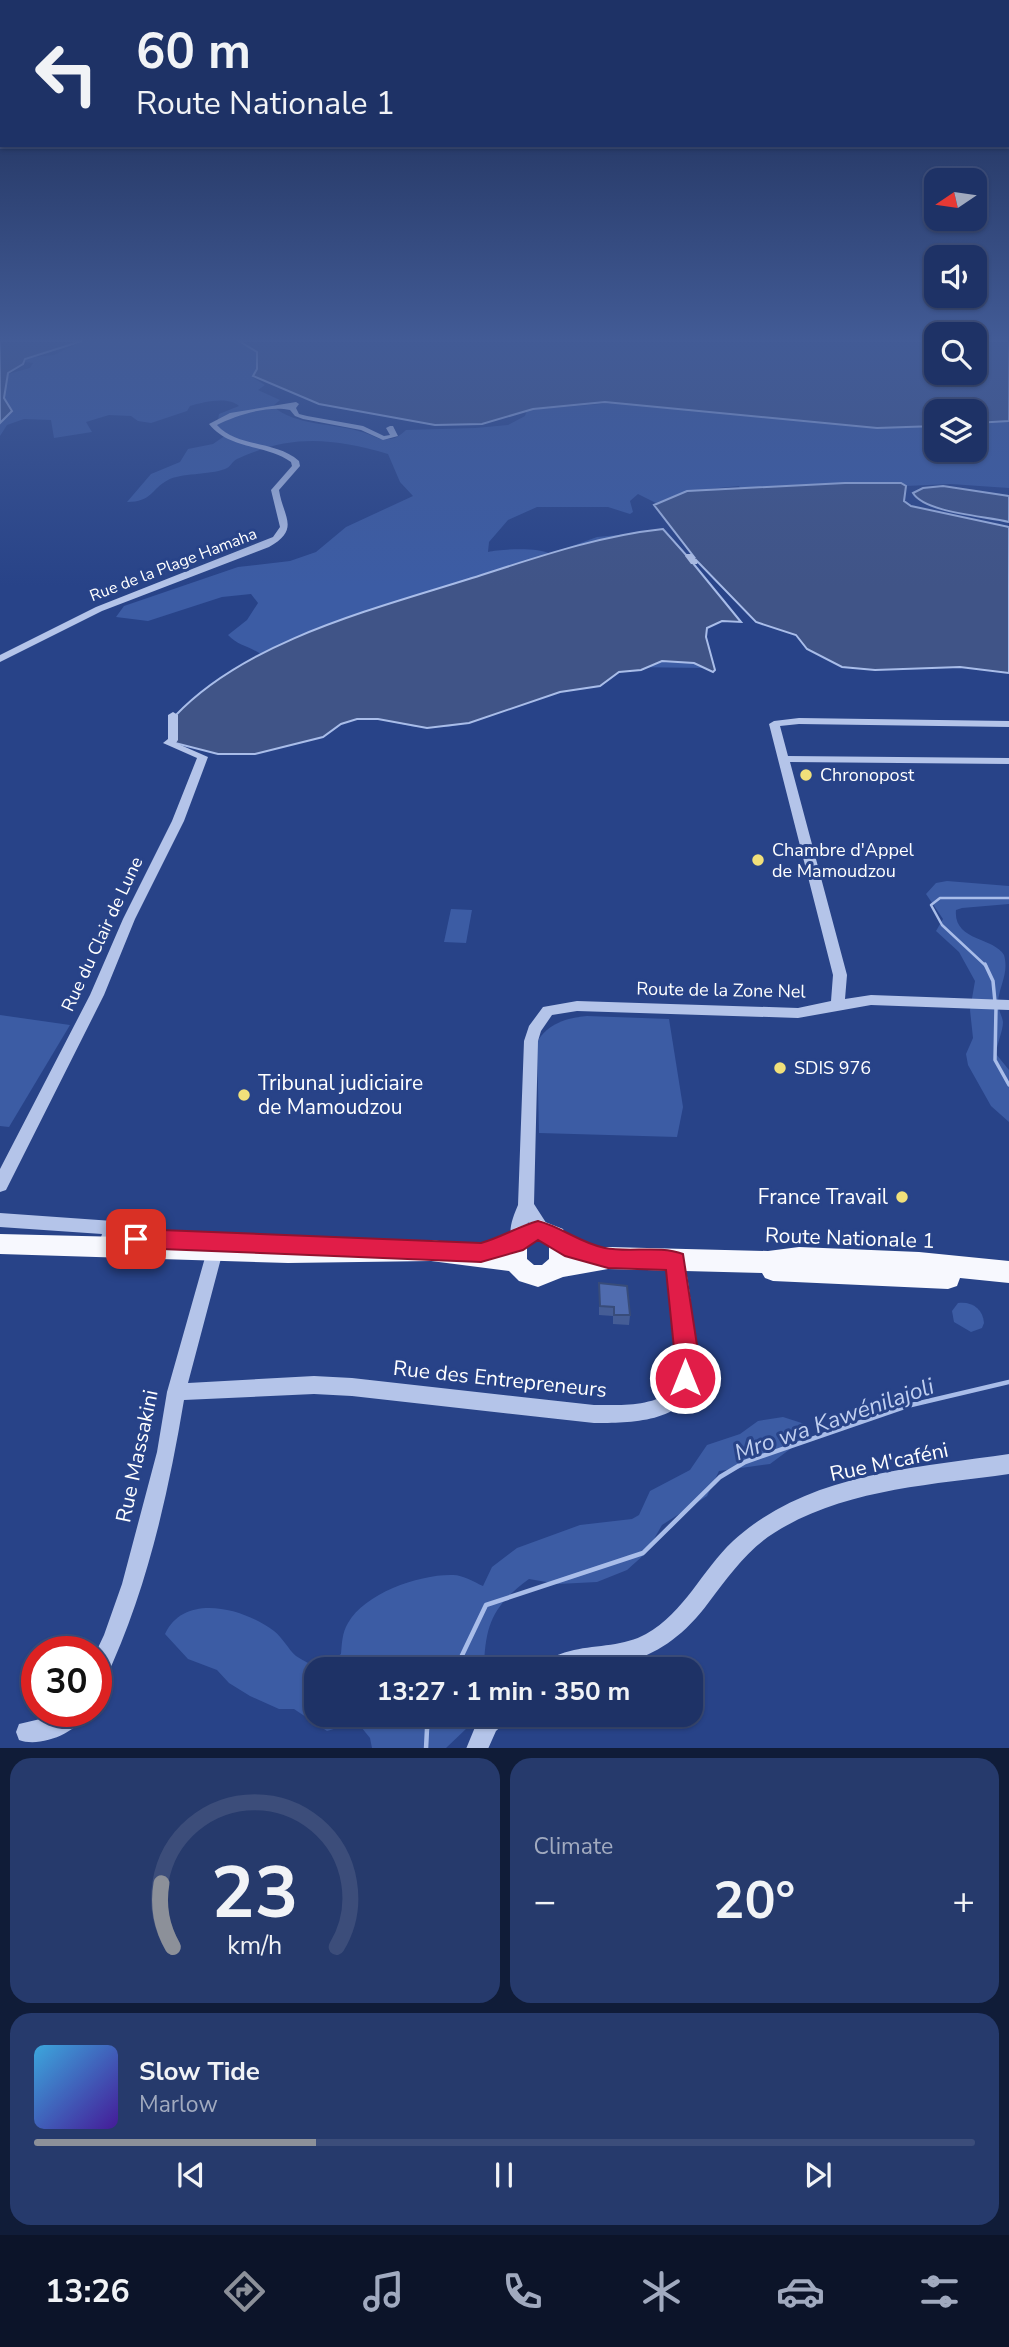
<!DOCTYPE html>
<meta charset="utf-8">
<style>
body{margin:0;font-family:"Nunito Sans",sans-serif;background:#263a6c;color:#f1f3f6;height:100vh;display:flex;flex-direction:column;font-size:26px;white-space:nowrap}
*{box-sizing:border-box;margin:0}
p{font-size:23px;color:#a1aabf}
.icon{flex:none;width:38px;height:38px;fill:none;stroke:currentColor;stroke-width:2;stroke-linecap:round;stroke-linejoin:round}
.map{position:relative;height:1748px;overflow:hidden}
.sheet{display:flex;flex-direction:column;gap:10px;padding:10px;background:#101c38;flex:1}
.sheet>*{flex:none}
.hud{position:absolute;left:0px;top:0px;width:1010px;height:147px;box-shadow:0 2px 5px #0004,0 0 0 2px #3c4d7a;background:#1e3266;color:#f1f3f6;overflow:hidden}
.needle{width:46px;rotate:257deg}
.tools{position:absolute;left:924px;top:168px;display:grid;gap:14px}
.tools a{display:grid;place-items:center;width:63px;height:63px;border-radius:14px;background:#1e3266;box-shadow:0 2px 5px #0004,0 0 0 2px #3c4d7a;font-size:35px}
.speed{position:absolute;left:21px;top:1636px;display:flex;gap:14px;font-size:35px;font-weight:700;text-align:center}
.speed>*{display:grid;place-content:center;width:91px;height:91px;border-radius:50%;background:#1e3266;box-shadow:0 2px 5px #0004,0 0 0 2px #3c4d7a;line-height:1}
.speed .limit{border:10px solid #d22;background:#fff;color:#111}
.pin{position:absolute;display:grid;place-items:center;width:60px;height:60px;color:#fff;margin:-30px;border-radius:14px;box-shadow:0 4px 10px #0006}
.me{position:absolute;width:77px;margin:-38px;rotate:0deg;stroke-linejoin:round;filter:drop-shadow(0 0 5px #0008)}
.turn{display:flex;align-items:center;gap:24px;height:147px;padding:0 21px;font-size:32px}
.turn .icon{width:91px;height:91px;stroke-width:2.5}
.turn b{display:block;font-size:49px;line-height:60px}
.big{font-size:52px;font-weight:700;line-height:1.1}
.sheet .widget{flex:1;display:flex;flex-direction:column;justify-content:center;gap:10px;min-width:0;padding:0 24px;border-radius:21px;background:#263a6c}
.sheet .dial{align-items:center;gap:0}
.dial svg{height:182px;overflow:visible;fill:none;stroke:#3c4d7a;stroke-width:7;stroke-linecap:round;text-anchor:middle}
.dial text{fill:#f1f3f6;stroke:none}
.song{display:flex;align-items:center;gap:21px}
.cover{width:84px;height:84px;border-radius:10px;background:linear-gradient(135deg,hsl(200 70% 55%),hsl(260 70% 35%))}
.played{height:7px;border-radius:4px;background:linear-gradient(90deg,#8c9099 30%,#3c4d7a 30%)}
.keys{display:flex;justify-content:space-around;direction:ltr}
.heat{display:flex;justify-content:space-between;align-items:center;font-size:38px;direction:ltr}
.sheet .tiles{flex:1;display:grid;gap:10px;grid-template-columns:1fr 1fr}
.widget:last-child{grid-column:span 2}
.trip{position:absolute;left:304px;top:1657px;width:399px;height:70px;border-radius:21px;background:#1e3266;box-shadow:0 2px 5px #0004,0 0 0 2px #3c4d7a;font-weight:700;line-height:70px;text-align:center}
.tabs{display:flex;height:112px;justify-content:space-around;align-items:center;background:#0c1429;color:#a1aabf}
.tabs .icon{width:49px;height:49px}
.tabs .on{color:#8c9099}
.tabs b{font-size:32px;color:#f1f3f6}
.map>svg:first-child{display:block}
.green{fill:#3c5ca4}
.water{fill:#405487;stroke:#a9bde9;stroke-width:2}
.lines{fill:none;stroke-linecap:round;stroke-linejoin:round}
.stream-far2{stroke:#a9bde9;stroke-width:2.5}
.stream-far1{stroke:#a9bde9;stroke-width:3.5}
.stream{stroke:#a9bde9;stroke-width:4.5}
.minor{fill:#b4c4e9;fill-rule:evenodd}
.major{fill:#f7f8fe;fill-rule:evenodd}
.wall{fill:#455d96}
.building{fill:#506caf;stroke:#384c7a;stroke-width:2}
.route{fill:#e11d48;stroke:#92132f;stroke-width:2}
.poi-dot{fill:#f1e07a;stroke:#284388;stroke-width:2.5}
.labels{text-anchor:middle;stroke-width:6;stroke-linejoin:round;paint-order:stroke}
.far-street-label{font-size:16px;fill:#fff;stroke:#284388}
.poi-label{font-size:18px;fill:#fff;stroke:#284388;text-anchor:start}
.street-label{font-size:18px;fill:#fff;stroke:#284388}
.near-poi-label{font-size:21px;fill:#fff;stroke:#284388;text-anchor:start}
.near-street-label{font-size:21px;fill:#fff;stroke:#284388}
.near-water-label{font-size:23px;font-style:italic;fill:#c0cff0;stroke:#284388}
</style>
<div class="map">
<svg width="1009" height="1749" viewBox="0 0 1009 1749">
<rect width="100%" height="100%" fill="#284388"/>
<g class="green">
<path d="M 83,341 L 239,341 L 257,352 L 257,369 L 252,377 L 265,385 L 258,390 L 280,400 L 273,406 C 294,426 335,423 362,432 C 371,434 379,441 388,439 C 396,439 402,434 406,430 L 475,428 L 508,425 L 525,416 L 527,410 L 613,403 L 877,428 L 936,426 L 936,450 L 975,450 L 975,423 L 1009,421 L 1009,488 L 950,484 L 906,486 L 903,490 L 904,501 L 911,506 L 1009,527 L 1009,575 C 909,545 797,566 693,555 L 672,529 L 673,516 C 694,503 727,519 746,499 L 739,486 L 687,491 L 656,503 L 638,494 L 630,501 L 633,512 L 630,514 L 608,507 L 537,507 L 508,520 L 489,542 L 488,552 C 502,549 539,547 550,554 L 597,537 L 660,531 L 685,556 L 679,561 L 691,564 L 692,570 L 698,571 L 701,579 L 723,598 L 741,622 L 728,620 L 695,625 L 695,639 L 708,668 L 623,667 L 604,676 L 597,676 L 599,679 L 594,681 L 600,686 L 560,692 L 469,723 L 448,727 L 415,727 L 378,719 L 357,719 L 341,724 L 323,737 L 255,754 L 218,754 L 175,743 L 176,731 L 172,728 L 206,706 L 225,707 C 234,721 284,721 299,714 L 291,695 L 295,686 L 273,663 C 297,630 349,633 385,624 L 394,604 L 312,632 L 262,655 C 250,646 238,646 228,635 L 247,620 L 258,603 L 251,594 L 222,597 L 148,621 L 116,617 L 124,606 L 238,567 L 290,561 L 316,552 L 346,527 L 413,496 L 400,482 L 388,454 C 332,438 291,434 237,459 C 232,461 231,467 225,469 C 209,475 180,473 168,480 C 151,489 152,502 127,502 L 151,474 L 180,462 L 188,449 L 213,444 L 226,435 L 217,425 L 219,414 L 239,406 C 228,396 204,402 190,406 L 187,411 L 151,423 L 138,421 L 131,416 L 109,415 L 86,422 L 92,432 L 54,438 L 51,420 L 24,419 L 7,425 L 0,436 L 0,423 L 12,411 L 9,407 L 11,411 L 0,419 L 0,390 L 6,390 L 2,399 L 6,405 L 8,406 L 4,398 L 8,374 L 30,368 L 33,363 L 25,362 L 27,358 L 54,355 Z"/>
<path d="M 947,881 L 1009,886 L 1009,904 L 962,908 L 956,910 C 953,941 994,937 1004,955 C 1009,973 1000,984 998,1001 C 997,1008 1002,1015 1003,1022 C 1003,1031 997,1043 996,1054 L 1009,1070 L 1009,1122 L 991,1106 L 968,1065 L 966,1054 L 973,1038 L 970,1010 L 975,981 L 959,952 L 936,931 L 943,919 L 926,894 L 936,883 Z"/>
<path d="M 451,909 L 472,910 L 466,943 L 444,942 Z"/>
<path d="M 0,1015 L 70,1025 L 9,1127 L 0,1126 Z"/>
<path d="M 587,1016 L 669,1019 L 683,1107 L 677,1137 L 539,1133 L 537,1042 C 548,1023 567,1018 587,1016 Z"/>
<path d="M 958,1303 C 972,1301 983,1309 984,1323 L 982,1328 L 971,1332 L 954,1322 L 952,1311 Z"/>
<path d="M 783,1417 L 808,1425 L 809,1435 L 770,1464 L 719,1471 L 707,1496 L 662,1525 L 646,1553 L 627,1570 L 597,1582 L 558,1584 L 529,1579 C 492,1606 485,1626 484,1669 L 317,1670 L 317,1715 L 471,1715 L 467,1728 L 446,1748 L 372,1748 L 370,1738 L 357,1722 L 327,1731 L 294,1709 L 279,1709 L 250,1696 L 229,1683 L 217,1670 L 188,1659 L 165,1634 C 184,1592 244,1608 274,1631 C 283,1638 288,1649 296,1656 C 303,1661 313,1665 320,1669 L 341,1654 C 342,1643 342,1633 348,1623 C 365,1593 420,1574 453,1575 C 463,1575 474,1582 483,1586 L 492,1567 L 517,1548 L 580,1525 L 632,1519 L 639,1515 L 650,1491 L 690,1470 L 707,1445 L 740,1434 L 758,1421 Z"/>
</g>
<g class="water">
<path d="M 0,341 L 82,341 L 25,359 L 23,364 L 8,373 L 4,398 L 12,411 L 0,423 Z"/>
<path d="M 239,341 L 936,341 L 936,373 L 975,373 L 975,341 L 1009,341 L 1009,421 L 975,423 L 975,411 L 936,411 L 936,426 L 877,428 L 605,402 L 533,409 L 482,424 L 435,425 L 319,404 L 253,376 L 257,369 L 257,352 Z"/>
<path d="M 845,483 L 901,483 L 906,486 L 904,501 L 911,506 L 1009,527 L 1009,673 L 960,667 L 875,670 L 842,667 L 807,649 L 796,635 L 756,622 L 696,560 L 692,562 L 741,622 L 722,621 L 707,628 L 706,637 L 715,670 L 713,672 L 694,663 L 662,661 L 641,670 L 619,672 L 600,686 L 560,692 L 469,723 L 427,728 L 378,719 L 357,719 L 341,724 L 323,737 L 255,754 L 218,754 L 175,743 L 175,716 C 247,640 374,609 472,578 C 535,558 597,536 663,529 L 687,556 L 694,557 L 654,505 L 687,491 Z"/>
<path d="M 943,486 L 1009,496 L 1009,522 C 986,516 925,513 913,493 L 923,488 Z"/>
</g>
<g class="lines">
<path class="stream-far2" d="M 986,966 L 942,925 L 931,905 L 940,898 L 1009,898"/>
<g class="stream-far1">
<path d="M 985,964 L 993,981 L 995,1002"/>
<path d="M 996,1008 L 995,1060 L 1009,1085"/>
</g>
<g class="stream">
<path d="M 455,1670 L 486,1605 L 643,1553 L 720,1477 L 745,1462 L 907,1406 L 1009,1382"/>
<path d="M 426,1749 L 427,1729 L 434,1715"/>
</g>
<g class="minor">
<path d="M 296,402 L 299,404 L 296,408 L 299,414 L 307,416 L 363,426 L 384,436 L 390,435 L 386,428 L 390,426 L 393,426 L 398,436 L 383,440 L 361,430 L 303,419 L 295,416 L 290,410 C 269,405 236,415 217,425 C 238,448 275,440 299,461 L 300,466 L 279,490 C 283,517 301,529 269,547 L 102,611 L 0,662 L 0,655 L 96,607 L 273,537 L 280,527 L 271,490 L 292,466 L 291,462 C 265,444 230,450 209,424 L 230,413 Z"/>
<path d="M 686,554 L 692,554 L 698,562 L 697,564 L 691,564 L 685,556 Z"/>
<path d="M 173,712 L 178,715 L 178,740 L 176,743 L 208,757 L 184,821 L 135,919 L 104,995 L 6,1190 L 0,1192 L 0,1169 L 90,995 L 123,919 L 172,821 L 197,758 L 163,743 L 168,739 L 168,715 Z"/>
<path d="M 799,718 L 1009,721 L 1009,727 L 799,724 L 780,726 L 788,756 L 1009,758 L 1009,764 L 790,762 L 847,975 L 845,999 L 871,995 L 1009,1000 L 1009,1010 L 871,1005 L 798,1018 L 577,1011 L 552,1015 L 541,1031 L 538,1041 L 534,1204 L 552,1232 L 550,1237 C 538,1241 534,1231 528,1222 L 527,1238 L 525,1243 L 519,1245 L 513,1243 C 507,1231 513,1217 518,1205 L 524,1041 L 529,1026 L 543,1007 L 577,1001 L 798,1008 L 831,1001 L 833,975 L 769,724 L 774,721 Z"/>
<path d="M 0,1213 L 113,1221 L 119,1223 L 121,1228 L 112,1252 L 106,1254 L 100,1252 L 98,1247 L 102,1234 L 0,1227 Z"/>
<path d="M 216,1240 L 222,1242 L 224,1247 L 188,1383 L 314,1376 L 352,1378 L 594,1405 C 616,1405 649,1407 668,1393 C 689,1376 671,1287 667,1261 L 669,1256 L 675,1254 L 681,1256 C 689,1274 690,1300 693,1320 C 695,1339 698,1360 695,1380 C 687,1423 629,1423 594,1423 L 352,1396 L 314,1394 L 184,1400 C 168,1496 146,1594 104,1682 L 96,1685 L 96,1652 L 104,1635 L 122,1584 L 157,1452 L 167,1392 L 208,1247 L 210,1242 Z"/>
<path d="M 1009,1454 L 1009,1474 C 931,1485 843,1489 774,1533 C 747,1550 728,1577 709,1602 C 661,1667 611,1670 536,1670 L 538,1662 C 550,1658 561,1653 574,1650 C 597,1645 625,1646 646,1634 C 685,1612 702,1570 733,1541 C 807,1473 915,1468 1009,1454 Z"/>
<path d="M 59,1712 L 87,1712 C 78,1733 40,1748 19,1740 L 16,1732 L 19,1724 L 53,1716 Z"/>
<path d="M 480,1715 L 508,1715 L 505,1723 L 496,1731 L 488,1749 L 466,1749 Z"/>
</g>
<path class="major" d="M 540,1220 L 563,1229 L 573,1254 L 608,1247 L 768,1251 L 799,1247 L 919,1252 L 1009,1261 L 1009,1283 L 960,1278 L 957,1286 L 948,1289 L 773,1281 L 765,1278 L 762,1273 L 608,1269 L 563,1277 L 538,1287 L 519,1281 L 509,1271 L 431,1261 L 288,1263 L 0,1254 L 0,1234 L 288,1241 L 431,1240 L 503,1249 L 515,1228 ZM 542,1240 L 549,1247 L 549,1259 L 542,1265 L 534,1265 L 527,1259 L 527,1247 L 534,1240 Z"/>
</g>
<path class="wall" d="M 599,1283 L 630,1315 L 629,1325 L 613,1324 L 613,1316 L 599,1315 Z"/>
<path class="building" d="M 599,1283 L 627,1286 L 630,1315 L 614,1315 L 614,1307 L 600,1306 Z"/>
<linearGradient id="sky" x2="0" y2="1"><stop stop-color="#16254b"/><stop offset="0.58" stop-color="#425b96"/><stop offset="1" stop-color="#425b96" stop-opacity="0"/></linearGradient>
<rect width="1009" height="586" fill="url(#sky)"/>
<path class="route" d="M 538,1221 C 562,1227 580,1243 605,1248 C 630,1253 659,1245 683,1254 L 699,1358 L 694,1386 L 685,1390 L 677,1386 L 674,1378 L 675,1358 L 666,1270 L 608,1268 L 565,1256 L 538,1240 L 523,1250 L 481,1262 L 136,1248 L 129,1245 L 126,1239 L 129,1232 L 136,1229 L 481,1243 C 502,1237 517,1227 538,1221 Z"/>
<g class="poi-dot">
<circle cx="806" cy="775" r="7"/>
<circle cx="758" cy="860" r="7"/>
<circle cx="780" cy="1068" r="7"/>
<circle cx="244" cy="1095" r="7"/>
<circle cx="902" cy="1197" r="7"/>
</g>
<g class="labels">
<g class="far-street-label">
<text transform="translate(173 564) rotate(-21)" y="6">Rue de la Plage Hamaha</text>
</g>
<g class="poi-label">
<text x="820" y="781">Chronopost</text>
<text x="772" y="856">Chambre d'Appel<tspan x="772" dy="21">de Mamoudzou</tspan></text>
<text x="794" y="1074">SDIS 976</text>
</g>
<g class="street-label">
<text transform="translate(102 934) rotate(-65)" y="6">Rue du Clair de Lune</text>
<text transform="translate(721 990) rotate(1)" y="6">Route de la Zone Nel</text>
</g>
<g class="near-poi-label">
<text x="258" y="1090">Tribunal judiciaire<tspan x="258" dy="24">de Mamoudzou</tspan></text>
<text x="888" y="1204" text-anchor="end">France Travail</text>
</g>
<g class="near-street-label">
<text transform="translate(850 1238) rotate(2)" y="7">Route Nationale 1</text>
<text transform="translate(500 1379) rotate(6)" y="7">Rue des Entrepreneurs</text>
<text transform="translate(137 1456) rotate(-78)" y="7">Rue Massakini</text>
<text transform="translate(889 1462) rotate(-12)" y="7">Rue M'caféni</text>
</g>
<g class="near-water-label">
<text transform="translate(834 1419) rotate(-19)" y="8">Mro wa Kawénilajoli</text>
</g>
</g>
</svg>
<div class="tools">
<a><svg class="needle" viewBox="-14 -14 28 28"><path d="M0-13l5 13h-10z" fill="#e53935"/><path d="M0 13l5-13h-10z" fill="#a1aabf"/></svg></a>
<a><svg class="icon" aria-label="sound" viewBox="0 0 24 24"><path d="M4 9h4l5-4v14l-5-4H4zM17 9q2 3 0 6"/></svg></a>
<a><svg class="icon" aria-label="search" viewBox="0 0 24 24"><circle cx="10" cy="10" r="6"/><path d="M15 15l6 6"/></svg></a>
<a><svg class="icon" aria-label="layers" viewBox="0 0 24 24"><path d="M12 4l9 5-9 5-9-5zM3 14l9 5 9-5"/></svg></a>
</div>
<div class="speed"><div class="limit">30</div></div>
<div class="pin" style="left:136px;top:1239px;background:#d93025"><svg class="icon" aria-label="arrive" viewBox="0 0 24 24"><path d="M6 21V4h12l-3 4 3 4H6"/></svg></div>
<svg class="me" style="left:685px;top:1378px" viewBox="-20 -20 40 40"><circle r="17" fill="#e11d48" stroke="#fff" stroke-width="3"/><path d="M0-11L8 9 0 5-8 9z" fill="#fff"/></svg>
<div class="trip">13:27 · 1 min · 350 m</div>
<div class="hud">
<div class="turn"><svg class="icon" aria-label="left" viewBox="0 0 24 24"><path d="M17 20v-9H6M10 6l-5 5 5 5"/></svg><div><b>60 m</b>Route Nationale 1</div></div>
</div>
</div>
<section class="sheet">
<div class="tiles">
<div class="widget dial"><svg viewBox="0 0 100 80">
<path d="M14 69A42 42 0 1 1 86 69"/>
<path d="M14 69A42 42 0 0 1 9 41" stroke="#8c9099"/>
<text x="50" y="56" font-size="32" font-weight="700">23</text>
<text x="50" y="72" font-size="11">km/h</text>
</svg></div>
<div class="widget"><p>Climate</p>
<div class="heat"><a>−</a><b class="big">20°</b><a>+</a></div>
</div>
<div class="widget">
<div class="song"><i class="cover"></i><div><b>Slow Tide</b><p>Marlow</p></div></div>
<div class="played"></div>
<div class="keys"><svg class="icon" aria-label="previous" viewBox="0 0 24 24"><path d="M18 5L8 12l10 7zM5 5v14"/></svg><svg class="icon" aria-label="pause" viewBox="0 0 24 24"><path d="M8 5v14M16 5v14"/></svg><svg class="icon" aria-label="next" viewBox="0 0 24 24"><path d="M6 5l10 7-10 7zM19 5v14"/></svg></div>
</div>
</div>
</section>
<nav class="tabs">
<b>13:26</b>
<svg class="icon on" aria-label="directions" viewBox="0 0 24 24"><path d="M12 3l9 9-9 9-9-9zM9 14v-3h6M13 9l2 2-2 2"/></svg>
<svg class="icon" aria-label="music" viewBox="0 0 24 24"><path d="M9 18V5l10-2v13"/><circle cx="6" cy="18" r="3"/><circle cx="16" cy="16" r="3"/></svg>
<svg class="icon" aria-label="phone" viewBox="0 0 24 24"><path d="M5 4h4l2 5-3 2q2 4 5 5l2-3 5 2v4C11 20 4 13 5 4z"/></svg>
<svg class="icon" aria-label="climate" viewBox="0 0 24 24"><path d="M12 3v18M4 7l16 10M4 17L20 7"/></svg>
<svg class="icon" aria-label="car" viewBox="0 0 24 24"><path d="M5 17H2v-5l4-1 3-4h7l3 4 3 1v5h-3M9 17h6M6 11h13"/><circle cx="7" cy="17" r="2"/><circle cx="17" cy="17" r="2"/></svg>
<svg class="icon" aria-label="filters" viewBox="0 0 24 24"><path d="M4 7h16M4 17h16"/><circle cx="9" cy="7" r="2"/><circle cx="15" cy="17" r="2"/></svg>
</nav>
